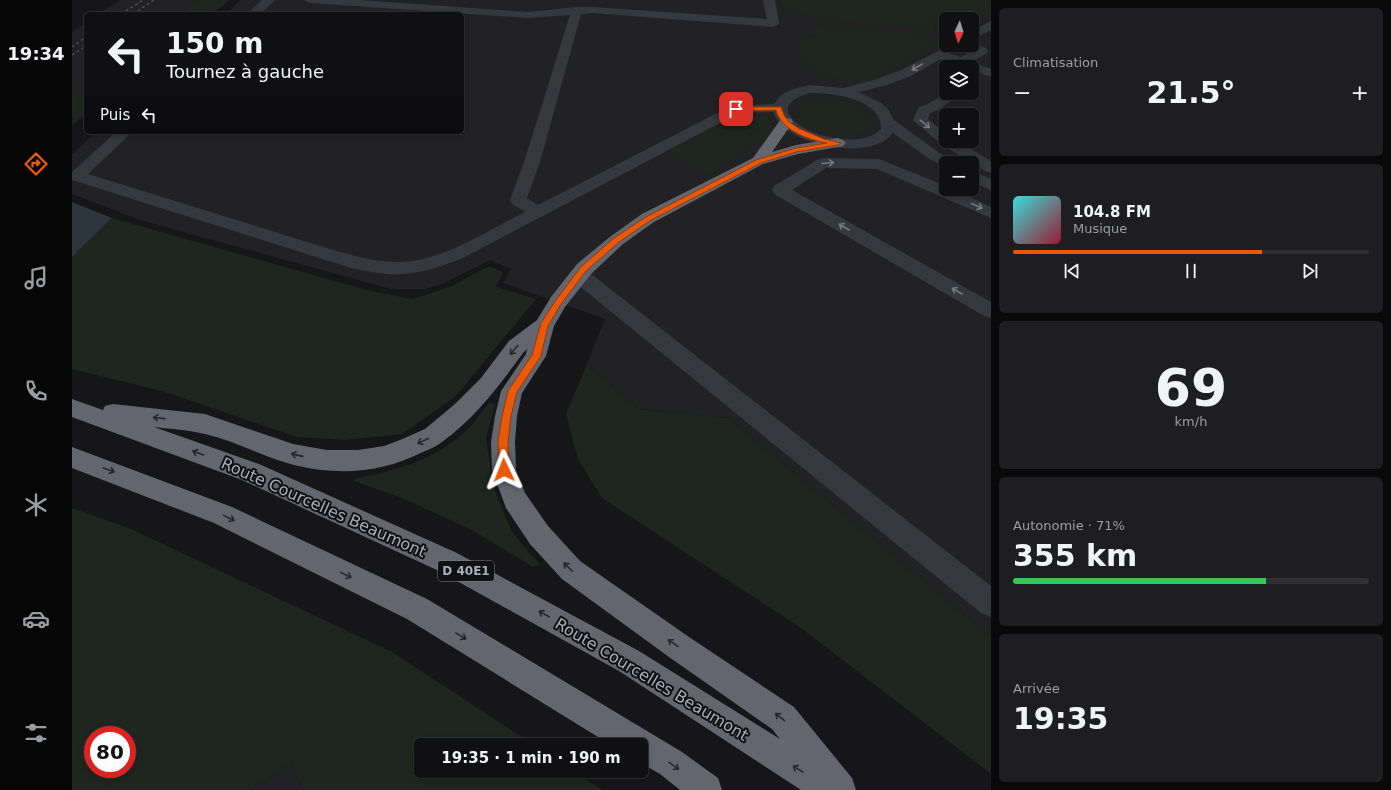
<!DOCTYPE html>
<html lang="fr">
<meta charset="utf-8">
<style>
body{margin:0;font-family:"DejaVu Sans",sans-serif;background:#1e1e20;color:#f1f3f6;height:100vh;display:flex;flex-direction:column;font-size:15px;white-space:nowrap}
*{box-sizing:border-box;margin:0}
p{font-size:13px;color:#9c9d9f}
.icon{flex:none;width:22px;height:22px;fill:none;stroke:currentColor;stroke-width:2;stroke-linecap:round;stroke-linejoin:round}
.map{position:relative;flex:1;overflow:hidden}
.details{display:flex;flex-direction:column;gap:8px;padding:8px;background:#09090a;width:400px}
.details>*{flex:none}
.hud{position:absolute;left:12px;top:12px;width:380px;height:122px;border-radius:6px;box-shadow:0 2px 6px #0003,0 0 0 1px #303032;background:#101012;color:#f1f3f6;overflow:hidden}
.needle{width:26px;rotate:184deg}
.controls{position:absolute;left:867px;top:12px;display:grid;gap:8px}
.controls a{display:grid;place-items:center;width:40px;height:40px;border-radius:6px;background:#101012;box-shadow:0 2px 6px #0003,0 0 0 1px #303032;font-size:20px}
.speed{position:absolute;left:12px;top:726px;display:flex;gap:8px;font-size:20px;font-weight:700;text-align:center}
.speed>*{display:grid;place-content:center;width:52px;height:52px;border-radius:50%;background:#101012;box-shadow:0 2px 6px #0003,0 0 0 1px #303032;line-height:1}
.speed .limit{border:6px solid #d22;background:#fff;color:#111}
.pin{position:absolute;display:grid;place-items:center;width:34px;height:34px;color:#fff;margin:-17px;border-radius:8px;box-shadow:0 2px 6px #0006}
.me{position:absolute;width:44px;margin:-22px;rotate:358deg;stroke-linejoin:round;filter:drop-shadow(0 0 3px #0008)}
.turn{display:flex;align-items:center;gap:14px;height:84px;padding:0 16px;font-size:18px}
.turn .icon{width:52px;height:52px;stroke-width:2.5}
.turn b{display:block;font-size:28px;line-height:34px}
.then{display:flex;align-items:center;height:38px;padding:0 16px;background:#0003;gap:8px;font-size:15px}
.big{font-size:30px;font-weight:700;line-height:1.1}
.details .tile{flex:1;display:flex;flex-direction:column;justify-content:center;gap:6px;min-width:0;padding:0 14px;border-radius:6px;background:#1e1e20}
.details .dial{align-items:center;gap:0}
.dial b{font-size:52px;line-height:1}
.song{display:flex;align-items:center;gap:12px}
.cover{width:48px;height:48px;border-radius:6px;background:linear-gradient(135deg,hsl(180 70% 55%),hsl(350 70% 35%))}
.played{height:4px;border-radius:2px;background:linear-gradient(90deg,#ea580c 70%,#303032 70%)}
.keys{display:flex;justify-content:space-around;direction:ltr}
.heat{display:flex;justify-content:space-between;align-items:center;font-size:22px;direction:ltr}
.charge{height:6px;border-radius:3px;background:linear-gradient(90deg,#34c759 71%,#303032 0)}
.trip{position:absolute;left:342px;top:738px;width:234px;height:40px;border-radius:6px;background:#101012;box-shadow:0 2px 6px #0003,0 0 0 1px #303032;font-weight:700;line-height:40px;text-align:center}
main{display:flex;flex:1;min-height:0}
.tab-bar{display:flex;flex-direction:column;width:72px;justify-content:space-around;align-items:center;background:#060607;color:#9c9d9f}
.tab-bar .icon{width:28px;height:28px}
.tab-bar .current{color:#ea580c}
.tab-bar b{font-size:18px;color:#f1f3f6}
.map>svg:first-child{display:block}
.built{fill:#222225;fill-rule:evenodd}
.green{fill:#1e261f;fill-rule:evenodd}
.water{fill:#2c353c}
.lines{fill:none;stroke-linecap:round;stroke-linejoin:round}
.minor{fill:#37383d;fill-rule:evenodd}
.highway{fill:#63666e;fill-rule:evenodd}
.rail{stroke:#4a4c52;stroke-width:1.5;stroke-dasharray:3 2.5;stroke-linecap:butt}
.oneway{stroke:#757881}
.oneway2{stroke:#26262a}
.route{fill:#ea580c;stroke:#983908}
.labels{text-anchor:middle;stroke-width:4;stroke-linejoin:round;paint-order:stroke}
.shield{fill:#111113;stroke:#7b7e86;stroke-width:1}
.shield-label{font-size:12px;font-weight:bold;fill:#a8adb8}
.near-street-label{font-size:16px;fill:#a8adb8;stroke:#111113}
</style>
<main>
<nav class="tab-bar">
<b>19:34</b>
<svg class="icon current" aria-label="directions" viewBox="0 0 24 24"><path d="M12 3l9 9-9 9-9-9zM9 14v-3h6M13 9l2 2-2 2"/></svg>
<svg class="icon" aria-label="music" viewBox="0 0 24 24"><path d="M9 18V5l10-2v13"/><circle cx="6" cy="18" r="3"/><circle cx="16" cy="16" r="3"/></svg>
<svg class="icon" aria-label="phone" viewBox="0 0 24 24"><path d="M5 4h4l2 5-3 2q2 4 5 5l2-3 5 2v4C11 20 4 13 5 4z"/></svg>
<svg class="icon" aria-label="climate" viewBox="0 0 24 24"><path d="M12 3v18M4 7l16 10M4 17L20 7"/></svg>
<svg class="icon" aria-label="car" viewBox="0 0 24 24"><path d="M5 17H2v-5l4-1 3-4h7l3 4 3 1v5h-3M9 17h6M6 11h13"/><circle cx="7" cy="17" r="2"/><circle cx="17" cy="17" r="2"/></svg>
<svg class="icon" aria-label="filters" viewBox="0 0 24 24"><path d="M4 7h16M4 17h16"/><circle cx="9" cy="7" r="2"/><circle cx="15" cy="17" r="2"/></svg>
</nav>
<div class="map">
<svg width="919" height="790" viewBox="0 0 919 790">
<rect width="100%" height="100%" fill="#161618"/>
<g class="built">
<path d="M 48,0 L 125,0 L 106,14 L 27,14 Z"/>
<path d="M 169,0 L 919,0 L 919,637 L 656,418 L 566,409 L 515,364 L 533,319 L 431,283 L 439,269 L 418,260 L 370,284 L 353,289 L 319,289 L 68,220 L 0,194 L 0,154 L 24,132 L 390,132 L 390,14 L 154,14 ZM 874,19 L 900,19 L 900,45 L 874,45 ZM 874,67 L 900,67 L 900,93 L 874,93 ZM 874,115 L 900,115 L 900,141 L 874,141 ZM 874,163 L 900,163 L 900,189 L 874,189 Z"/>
<path d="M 14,23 L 14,80 L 0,90 L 0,32 Z"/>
<path d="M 219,763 L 232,790 L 179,790 Z"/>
</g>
<g class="green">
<path d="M 125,0 L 158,0 L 140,14 L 106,14 Z"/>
<path d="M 709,0 L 919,0 L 919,13 L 900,24 L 900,19 L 874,19 L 874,37 L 843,27 L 752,21 L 728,13 L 712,12 Z"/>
<path d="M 741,25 L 836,32 L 872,44 L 789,84 L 783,79 C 761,82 735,75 727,52 C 725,47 725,41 724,36 L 744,38 Z"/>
<path d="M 14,80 L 14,114 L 0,125 L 0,90 Z"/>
<path d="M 751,98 C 770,99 796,103 802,124 C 789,148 725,136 725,108 C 732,100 740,99 751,98 Z"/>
<path d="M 668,115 L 695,117 L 702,126 L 697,135 L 635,176 L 596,153 Z"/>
<path d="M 40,218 L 298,291 L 341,299 L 380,286 L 417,266 L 431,272 L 424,287 L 464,299 L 384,396 L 330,434 L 274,440 L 225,437 L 90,391 L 0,369 L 0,257 Z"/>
<path d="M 515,364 L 566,409 L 656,418 L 919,637 L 919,774 L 729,628 L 530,498 L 506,459 L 494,414 Z"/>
<path d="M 418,402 L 423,405 L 414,438 L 421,486 L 440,532 L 468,565 L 461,567 L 400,530 L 330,498 L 282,481 L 285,478 C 326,470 359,461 392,433 C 401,425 409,412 418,402 Z"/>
<path d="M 0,508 L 59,529 L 320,652 L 462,745 L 349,745 L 349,771 L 501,771 L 530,790 L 232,790 L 219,763 L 179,790 L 0,790 ZM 21,735 L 55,735 L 55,769 L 21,769 Z"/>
</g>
<path class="water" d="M 0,202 L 40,218 L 0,257 Z"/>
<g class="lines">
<g class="minor">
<path d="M 190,0 L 203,0 L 188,14 L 175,14 Z"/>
<path d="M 232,0 L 287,0 L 456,12 L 505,7 L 521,7 L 695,19 L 691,0 L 703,0 L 707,23 L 705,25 L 701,27 L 521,13 L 509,14 L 468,162 L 455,198 L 466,205 L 659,106 L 702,104 L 709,95 L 718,90 L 737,85 L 772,88 L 805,79 L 829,70 L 868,50 L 889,57 L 900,51 L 890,48 L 888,45 L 900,45 L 900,43 L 914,48 L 916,51 L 914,54 L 900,62 L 919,69 L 919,77 L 900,70 L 900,67 L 891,67 L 869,59 L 839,76 L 815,85 L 787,92 L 809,103 L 816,109 L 822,120 L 869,154 L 881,160 L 883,163 L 874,163 L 874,167 L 859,160 L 821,133 C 799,163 713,146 701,112 L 667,113 L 389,259 C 344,276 324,279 276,267 L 0,180 L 0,172 L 44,132 L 60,132 L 16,174 L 261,250 C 282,256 304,262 327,262 C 369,262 416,230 453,212 L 440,204 L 438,200 L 452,162 L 498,15 L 456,18 L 238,3 ZM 738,93 C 759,93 811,98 809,129 C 780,161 669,112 738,93 Z"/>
<path d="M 919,21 L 919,30 L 900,40 L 900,31 Z"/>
<path d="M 874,93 L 890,93 L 866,110 L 858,113 L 856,119 L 874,134 L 874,141 L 885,141 L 919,161 L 919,173 L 913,171 L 869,144 L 841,120 L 847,107 L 856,104 Z"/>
<path d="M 751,158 L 807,159 L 874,186 L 874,189 L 880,189 L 919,207 L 919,218 L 805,169 L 754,168 L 720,190 L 919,302 L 919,318 L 912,316 L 702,194 L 700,190 L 702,186 L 745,160 Z"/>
<path d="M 900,171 L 919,179 L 919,190 L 900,182 Z"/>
<path d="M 507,269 L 514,270 L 919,586 L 919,617 L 909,613 L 500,280 L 498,275 L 500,270 Z"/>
</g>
<g class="highway">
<path d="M 714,118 L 719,119 L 721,122 L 700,152 L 724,145 L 766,138 L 771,140 L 774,143 L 771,146 L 726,154 L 691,164 L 582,222 L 551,244 L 519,274 L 493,307 L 482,326 L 474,356 L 450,393 L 445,416 L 443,442 L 444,470 L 453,493 L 476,526 L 508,561 L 617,637 L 722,707 L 780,778 L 784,790 L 729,790 L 547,671 L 367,571 L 170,480 L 0,417 L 0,399 L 31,410 L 33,406 L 41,404 L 133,414 L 221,444 L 255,450 L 286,450 L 312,446 L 328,440 L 353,429 L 383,404 L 409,378 L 437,341 L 465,320 L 479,297 L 505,264 L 539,236 L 570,214 L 681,158 L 709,119 ZM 455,349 L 454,354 L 429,391 L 423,416 L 419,442 L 420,470 L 434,508 L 458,544 L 490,579 L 597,657 L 700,729 L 708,739 L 567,651 L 385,553 L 187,464 L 82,427 C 99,429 117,430 133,434 C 163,441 192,457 222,465 C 267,476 309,473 351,452 C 358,449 365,446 370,442 C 404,417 427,386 451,353 Z"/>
<path d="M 0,447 L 160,507 L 355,599 L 610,752 L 646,778 L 650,790 L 608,790 L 588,774 L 569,763 L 569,745 L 539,745 L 335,619 L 142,523 L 0,468 Z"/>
</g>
<g class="rail">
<path d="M 49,14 L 71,0"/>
<path d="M 61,14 L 82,0"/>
<path d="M 0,47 L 14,37"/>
<path d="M 0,55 L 14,46"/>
</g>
</g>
<defs><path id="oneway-shaft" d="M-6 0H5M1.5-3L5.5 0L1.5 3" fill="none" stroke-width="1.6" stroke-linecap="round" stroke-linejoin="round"/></defs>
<g class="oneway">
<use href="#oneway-shaft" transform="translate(845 67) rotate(150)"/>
<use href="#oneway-shaft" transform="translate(853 124) rotate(39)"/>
<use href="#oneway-shaft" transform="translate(756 163) rotate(-5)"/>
<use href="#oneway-shaft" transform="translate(905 206) rotate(25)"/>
<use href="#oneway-shaft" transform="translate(772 227) rotate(-150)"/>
<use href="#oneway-shaft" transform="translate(885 291) rotate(-150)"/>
</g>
<g class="oneway2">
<use href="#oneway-shaft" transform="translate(442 350) rotate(130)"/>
<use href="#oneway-shaft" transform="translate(87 418) rotate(-173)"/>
<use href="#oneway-shaft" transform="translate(351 441) rotate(155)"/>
<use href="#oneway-shaft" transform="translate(126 453) rotate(-160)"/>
<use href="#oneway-shaft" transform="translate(225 455) rotate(-167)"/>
<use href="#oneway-shaft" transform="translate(37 470) rotate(20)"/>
<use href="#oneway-shaft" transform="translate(157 518) rotate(26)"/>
<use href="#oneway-shaft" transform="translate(496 567) rotate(-135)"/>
<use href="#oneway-shaft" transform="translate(274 575) rotate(26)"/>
<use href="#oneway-shaft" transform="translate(472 614) rotate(-151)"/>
<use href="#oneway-shaft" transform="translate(389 636) rotate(31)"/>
<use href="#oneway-shaft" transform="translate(601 643) rotate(-145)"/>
<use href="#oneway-shaft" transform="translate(708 717) rotate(-141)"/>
<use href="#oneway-shaft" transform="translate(602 766) rotate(36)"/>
<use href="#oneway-shaft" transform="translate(726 769) rotate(-148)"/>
</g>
<path class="route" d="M 709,107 L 712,115 L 716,121 L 726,128 L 752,139 L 769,143 L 766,145 L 724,152 L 689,163 L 579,220 L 547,242 L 514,271 L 489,304 L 476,326 L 469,356 L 445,392 L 439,416 L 436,442 L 437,470 L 436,473 L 432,475 L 428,473 L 427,470 L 426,442 L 430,416 L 436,391 L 460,355 L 469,323 L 484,300 L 509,267 L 542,238 L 574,217 L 684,160 L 724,148 L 755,143 C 736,140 709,130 704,110 L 664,111 L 661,109 L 664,107 Z"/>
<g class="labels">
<rect class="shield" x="366" y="561" width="56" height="20" rx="3"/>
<g class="shield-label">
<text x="394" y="575">D 40E1</text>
</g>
<g class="near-street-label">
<text transform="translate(252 507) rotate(24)" y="6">Route Courcelles Beaumont</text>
<text transform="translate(580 679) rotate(31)" y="6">Route Courcelles Beaumont</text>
</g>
</g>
</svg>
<div class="controls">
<a><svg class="needle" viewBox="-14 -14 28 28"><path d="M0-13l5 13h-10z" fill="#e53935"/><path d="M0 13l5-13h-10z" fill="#9c9d9f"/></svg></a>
<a><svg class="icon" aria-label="layers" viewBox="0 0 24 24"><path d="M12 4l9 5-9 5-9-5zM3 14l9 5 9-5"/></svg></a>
<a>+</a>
<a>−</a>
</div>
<div class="speed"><div class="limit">80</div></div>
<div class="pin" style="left:664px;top:109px;background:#d93025"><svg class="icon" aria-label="arrive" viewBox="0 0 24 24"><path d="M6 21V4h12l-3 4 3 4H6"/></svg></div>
<svg class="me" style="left:432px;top:470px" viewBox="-20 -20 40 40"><path d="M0-17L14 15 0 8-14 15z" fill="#ea580c" stroke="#fff" stroke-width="4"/></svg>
<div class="trip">19:35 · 1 min · 190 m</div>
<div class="hud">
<div class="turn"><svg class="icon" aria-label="left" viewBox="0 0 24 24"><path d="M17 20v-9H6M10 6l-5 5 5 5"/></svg><div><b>150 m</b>Tournez à gauche</div></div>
<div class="then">Puis<svg class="icon" aria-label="left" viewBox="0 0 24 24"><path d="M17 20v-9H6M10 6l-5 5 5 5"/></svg></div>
</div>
</div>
<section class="details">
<div class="tile"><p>Climatisation</p>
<div class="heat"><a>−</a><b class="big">21.5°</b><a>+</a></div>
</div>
<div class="tile">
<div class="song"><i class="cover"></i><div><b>104.8 FM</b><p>Musique</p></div></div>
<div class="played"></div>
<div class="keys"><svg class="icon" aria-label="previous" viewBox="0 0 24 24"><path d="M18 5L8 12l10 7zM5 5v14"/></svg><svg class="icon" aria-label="pause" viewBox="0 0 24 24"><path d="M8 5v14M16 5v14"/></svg><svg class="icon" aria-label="next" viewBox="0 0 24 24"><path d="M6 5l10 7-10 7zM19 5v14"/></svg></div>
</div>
<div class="tile dial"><b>69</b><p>km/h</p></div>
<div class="tile"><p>Autonomie · 71%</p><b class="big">355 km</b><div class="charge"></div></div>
<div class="tile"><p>Arrivée</p><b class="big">19:35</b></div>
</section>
</main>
